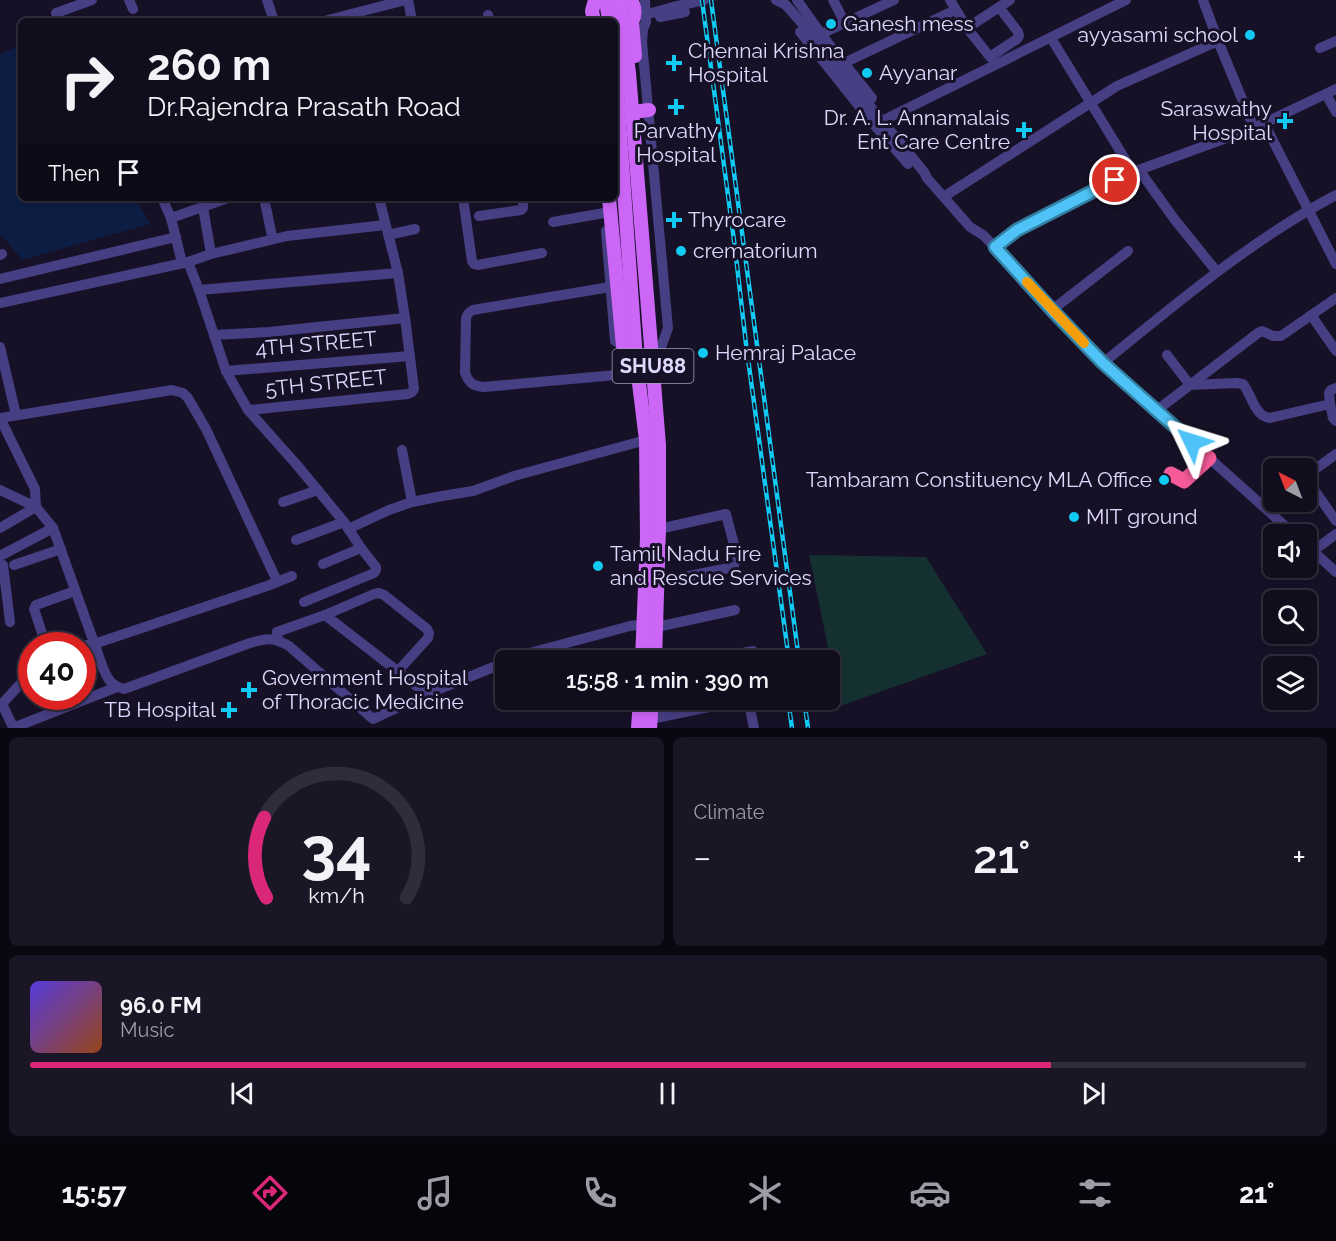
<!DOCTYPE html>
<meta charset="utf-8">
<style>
body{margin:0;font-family:Raleway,sans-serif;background:#1a1626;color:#f1f3f6;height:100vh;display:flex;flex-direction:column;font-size:22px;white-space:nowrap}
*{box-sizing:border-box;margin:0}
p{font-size:20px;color:#9c9ca4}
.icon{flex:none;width:33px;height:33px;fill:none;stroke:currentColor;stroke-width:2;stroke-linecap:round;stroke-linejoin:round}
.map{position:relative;height:728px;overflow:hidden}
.panel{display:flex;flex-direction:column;gap:9px;padding:9px;background:#090710;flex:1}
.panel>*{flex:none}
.guide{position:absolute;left:18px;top:18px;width:600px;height:183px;border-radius:9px;box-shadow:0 3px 9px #0003,0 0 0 2px #302d3b;background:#110d1d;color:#f1f3f6;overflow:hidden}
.needle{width:39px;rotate:318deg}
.controls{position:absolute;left:1263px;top:458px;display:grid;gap:12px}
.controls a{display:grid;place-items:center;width:54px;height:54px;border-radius:9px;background:#110d1d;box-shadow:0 3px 9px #0003,0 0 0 2px #302d3b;font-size:30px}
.speed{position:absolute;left:18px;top:632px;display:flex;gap:12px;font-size:30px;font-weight:700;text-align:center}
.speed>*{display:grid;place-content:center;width:78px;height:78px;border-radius:50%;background:#110d1d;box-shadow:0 3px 9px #0003,0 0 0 2px #302d3b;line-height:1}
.speed .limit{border:9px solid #d22;background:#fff;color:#111}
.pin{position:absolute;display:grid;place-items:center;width:51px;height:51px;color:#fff;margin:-26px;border:3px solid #fff;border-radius:50%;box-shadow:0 2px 6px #0007}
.me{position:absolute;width:66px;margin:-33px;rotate:311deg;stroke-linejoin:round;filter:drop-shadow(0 0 4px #0008)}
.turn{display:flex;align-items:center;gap:21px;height:126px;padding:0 30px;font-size:27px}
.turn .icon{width:78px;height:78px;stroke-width:2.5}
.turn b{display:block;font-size:42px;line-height:51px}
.then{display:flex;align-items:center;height:57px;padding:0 30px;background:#0003;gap:12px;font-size:22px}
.big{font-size:45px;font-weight:600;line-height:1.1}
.panel .tile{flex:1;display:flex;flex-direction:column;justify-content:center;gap:9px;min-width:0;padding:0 21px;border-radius:9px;background:#1a1626}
.panel .dial{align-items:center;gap:0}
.dial svg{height:156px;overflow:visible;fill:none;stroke:#302d3b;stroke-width:7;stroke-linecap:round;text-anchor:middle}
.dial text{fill:#f1f3f6;stroke:none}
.song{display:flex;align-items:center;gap:18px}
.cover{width:72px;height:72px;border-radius:9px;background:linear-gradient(135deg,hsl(250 70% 55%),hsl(20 70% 35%))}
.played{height:6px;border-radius:3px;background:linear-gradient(90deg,#db2777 80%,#302d3b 80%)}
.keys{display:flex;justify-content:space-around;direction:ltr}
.heat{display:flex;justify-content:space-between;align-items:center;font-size:33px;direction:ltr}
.panel .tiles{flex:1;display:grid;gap:9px;grid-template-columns:1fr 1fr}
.tile:last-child{grid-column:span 2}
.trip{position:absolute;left:495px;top:650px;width:345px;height:60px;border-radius:9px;background:#110d1d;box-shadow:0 3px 9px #0003,0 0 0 2px #302d3b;font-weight:600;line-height:60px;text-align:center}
.menu{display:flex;height:96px;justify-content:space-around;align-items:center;background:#07050c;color:#9c9ca4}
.menu .icon{width:42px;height:42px}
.menu .active{color:#db2777}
.menu b{font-size:27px;color:#f1f3f6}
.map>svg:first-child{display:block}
.green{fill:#143031}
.water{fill:#0d1d44}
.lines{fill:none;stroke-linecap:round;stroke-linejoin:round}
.minor{stroke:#473f83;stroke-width:10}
.major{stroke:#cc66f7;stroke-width:14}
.highway{stroke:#f65b99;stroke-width:15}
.rail-casing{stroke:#10caf3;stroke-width:4.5}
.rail{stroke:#171127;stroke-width:2;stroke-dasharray:7;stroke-linecap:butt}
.route-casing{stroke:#337fa1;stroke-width:15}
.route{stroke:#4fc3f7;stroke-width:10}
.slow{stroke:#f59e0b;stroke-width:10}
.poi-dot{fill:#10caf3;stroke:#171127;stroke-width:2}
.labels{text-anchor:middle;stroke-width:6;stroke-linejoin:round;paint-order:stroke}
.shield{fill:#171127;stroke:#a49dbd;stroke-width:1.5}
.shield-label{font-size:20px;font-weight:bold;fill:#e0d9fd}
.poi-label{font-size:21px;fill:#e0d9fd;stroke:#171127;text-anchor:start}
.street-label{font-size:21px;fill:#e0d9fd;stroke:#171127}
</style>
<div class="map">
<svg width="1336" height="728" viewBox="0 0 1336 728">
<rect width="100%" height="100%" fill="#171127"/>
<path class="green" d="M 809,555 L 926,557 L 987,654 L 840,706 Z"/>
<path class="water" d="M 21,45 L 21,198 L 136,198 L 150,224 L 22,260 L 2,235 L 0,236 L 0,54 Z"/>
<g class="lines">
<g class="minor">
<path d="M 129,0 L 133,9"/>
<path d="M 267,0 L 274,21"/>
<path d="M 408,0 L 412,21"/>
<path d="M 645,0 L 646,22 L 643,29 L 642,42 L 668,328 L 659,353"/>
<path d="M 776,0 L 786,5 L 812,35 L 924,172 L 927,178 L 970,227 L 983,235 L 995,247 L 1052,310 L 1103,363 L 1294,534"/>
<path d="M 797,0 L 821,34 L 872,98"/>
<path d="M 833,0 L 845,23"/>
<path d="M 950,0 L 967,28 L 990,57 L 1017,39 L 1019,36 L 1018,32 L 999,7"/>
<path d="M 1203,0 L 1218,41 L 1254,128"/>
<path d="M 56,13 L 92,0"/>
<path d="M 488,15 L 490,21"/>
<path d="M 641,16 L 673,7 L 704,0"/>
<path d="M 660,17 L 685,12"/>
<path d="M 324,21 L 406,0"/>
<path d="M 967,28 L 1010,0"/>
<path d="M 800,32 L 870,120 L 908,164"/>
<path d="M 821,34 L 894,0"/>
<path d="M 1051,38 L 1133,172"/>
<path d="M 1320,48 L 1336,41"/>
<path d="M 844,63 L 949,13"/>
<path d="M 1326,94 L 1336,112"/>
<path d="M 888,118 L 1126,0"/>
<path d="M 1264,123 L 1336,264"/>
<path d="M 1139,170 L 1175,220 L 1217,272"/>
<path d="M 948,194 L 1117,86 L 1218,41"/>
<path d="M 162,198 L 171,218 L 182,263"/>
<path d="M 264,198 L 272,236"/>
<path d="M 463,198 L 472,261 L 474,264 L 478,265 L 542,253"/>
<path d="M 203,207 L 211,254"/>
<path d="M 479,216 L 521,210 L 523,208 L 523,198"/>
<path d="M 171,218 L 228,198"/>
<path d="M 553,222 L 604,213"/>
<path d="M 606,231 L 615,341 L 623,346"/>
<path d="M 388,235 L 415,229"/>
<path d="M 995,247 L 1017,230 L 1133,172 L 1254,128 L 1336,89"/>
<path d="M 0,255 L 2,254"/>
<path d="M 188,262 L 199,290 L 226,371 L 248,410 L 297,465 L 344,522 L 361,548 L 376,567 L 376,570 L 374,573 L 304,602"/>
<path d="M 0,279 L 176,237"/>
<path d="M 610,287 L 473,310 C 468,313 467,314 466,319 L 465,373 C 469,383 473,386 484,387 L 638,373"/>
<path d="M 199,290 L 398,273"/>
<path d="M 0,303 L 188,262 L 211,254 L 287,236 L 385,225"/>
<path d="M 1052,310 L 1128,251"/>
<path d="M 1311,315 L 1336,351"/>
<path d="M 214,335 L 269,332 L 405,318"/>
<path d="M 0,347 L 16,415"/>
<path d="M 1167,355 L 1190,385 L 1236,383 L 1243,384 C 1252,395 1254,416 1270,418 L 1330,404 L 1333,418 L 1336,421"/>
<path d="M 1103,363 C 1177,303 1251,240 1336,195"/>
<path d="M 226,371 L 410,356"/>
<path d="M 1330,404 L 1329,393 L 1331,390 L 1336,388"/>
<path d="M 248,410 L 408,394 L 412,392 L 414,389 L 405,318 L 398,273 L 379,198"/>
<path d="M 1156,411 L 1258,333 L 1262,331 L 1273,336 L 1281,336 L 1336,298"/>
<path d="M 0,418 L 172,390 L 183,393 L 188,398 L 206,429 L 277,581"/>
<path d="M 0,418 L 35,489 L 36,507 L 0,528"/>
<path d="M 402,450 L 412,502"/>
<path d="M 1306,476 L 1336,454"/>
<path d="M 1306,478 L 1336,521"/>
<path d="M 0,490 L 36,507 L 53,528 L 103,668 C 108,680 112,686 124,689 L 250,643 C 267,638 273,637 289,646 L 373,719 L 427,694 L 506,662"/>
<path d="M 283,502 L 318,490"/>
<path d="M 348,529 L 389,510 L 412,502 L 442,496 L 473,491 L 514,476 L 646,440"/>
<path d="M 659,529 L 726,514 L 738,560"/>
<path d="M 296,540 L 344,522"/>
<path d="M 1306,545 L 1336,572"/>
<path d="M 1313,551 L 1336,534"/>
<path d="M 0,556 L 53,528"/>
<path d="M 323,564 L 361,548"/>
<path d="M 3,565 L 10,622"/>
<path d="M 14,565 L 61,549"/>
<path d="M 658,582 L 734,567"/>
<path d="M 325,615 L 427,694"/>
<path d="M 657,627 L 735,610"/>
<path d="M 278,640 L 277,632 L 325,615 L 374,594 L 379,593 L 384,595 L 427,629 L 429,633 L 428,638 L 398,671"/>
<path d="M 46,645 L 34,609 L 36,605 L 75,591"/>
<path d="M 82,646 L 94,644 L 267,586 L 292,576"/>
<path d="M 510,660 L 526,654 L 630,626 L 645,624"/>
<path d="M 706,660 L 753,651"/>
<path d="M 748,699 L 754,728"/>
<path d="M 651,719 L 747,699"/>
<path d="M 13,727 L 2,704 L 32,671"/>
<path d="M 13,728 L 117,687"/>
</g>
<g class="major">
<path d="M 606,0 L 609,21"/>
<path d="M 619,0 L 629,73 L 659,445 L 659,529 L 655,660"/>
<path d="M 594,21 L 592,11 L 595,0"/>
<path d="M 632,22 L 635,56"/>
<path d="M 628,28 C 635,19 637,10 631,0"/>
<path d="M 615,63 L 636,359 L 646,440 L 647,537 L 642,660"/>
<path d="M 632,112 L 649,110"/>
<path d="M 609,198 L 623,346 L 636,359"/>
<path d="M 638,728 L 640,699"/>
<path d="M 650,728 L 652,699"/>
</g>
<path class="highway" d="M 1171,474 L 1184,481 L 1209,458"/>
<g class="rail-casing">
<g id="rail">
<path d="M 702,0 L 735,248 L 746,344 L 789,660"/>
<path d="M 711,0 L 799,660"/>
<path d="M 788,699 L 792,728"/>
<path d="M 804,699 L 808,728"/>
</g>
</g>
<use href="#rail" class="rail"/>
</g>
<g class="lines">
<g class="route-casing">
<path id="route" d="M 1115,180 L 1017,230 L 995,247 L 1052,310 L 1103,363 L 1192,442"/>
</g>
<use href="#route" class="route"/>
<path class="slow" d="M 1027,282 L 1084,343"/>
</g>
<g class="poi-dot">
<circle cx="831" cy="24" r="6"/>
<circle cx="1250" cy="35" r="6"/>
<path d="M671 54h6v6h6v6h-6v6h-6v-6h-6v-6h6z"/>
<circle cx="867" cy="73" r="6"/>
<path d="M673 98h6v6h6v6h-6v6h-6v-6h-6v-6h6z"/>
<path d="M1282 112h6v6h6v6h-6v6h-6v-6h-6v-6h6z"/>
<path d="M1021 121h6v6h6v6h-6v6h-6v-6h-6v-6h6z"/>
<path d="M671 211h6v6h6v6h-6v6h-6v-6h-6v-6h6z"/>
<circle cx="681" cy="251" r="6"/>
<circle cx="703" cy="353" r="6"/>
<circle cx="1164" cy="480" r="6"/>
<circle cx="1074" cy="517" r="6"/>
<circle cx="598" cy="566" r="6"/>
<path d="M246 681h6v6h6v6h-6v6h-6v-6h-6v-6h6z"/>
<path d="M226 701h6v6h6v6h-6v6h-6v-6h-6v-6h6z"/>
</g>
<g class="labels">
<rect class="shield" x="612.5" y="349" width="81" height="34" rx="4.5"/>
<g class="shield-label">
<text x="653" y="373">SHU88</text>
</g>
<g class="poi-label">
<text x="843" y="31">Ganesh mess</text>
<text x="1238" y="42" text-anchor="end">ayyasami school</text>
<text x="688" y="58">Chennai Krishna<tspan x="688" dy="24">Hospital</tspan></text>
<text x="879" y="80">Ayyanar</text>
<text x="1272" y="116" text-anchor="end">Saraswathy<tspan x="1272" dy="24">Hospital</tspan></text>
<text x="1010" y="125" text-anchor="end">Dr. A. L. Annamalais<tspan x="1010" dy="24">Ent Care Centre</tspan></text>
<text x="676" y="138" text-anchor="middle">Parvathy<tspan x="676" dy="24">Hospital</tspan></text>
<text x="688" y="227">Thyrocare</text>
<text x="693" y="258">crematorium</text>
<text x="715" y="360">Hemraj Palace</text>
<text x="1152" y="487" text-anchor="end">Tambaram Constituency MLA Office</text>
<text x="1086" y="524">MIT ground</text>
<text x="610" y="561">Tamil Nadu Fire<tspan x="610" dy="24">and Rescue Services</tspan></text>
<text x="262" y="685">Government Hospital<tspan x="262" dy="24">of Thoracic Medicine</tspan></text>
<text x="216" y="717" text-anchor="end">TB Hospital</text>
</g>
<g class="street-label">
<text transform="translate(316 344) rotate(-5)" y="7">4TH STREET</text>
<text transform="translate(326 383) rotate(-6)" y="7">5TH STREET</text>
</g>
</g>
</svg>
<div class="controls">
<a><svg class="needle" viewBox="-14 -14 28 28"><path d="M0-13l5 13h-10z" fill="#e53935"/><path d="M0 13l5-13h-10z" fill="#9c9ca4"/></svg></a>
<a><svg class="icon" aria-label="sound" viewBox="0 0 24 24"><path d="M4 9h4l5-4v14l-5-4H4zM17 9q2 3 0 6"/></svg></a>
<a><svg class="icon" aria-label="search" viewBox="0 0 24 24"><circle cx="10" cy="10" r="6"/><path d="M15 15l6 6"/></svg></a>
<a><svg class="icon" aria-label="layers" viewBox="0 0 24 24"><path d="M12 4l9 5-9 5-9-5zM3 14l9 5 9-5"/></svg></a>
</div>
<div class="speed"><div class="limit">40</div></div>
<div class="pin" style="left:1115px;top:180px;background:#d93025"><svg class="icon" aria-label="arrive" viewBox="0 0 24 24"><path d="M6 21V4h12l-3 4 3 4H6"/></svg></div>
<svg class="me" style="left:1192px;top:442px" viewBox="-20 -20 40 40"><path d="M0-17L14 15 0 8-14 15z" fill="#4fc3f7" stroke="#fff" stroke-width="4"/></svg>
<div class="trip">15:58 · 1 min · 390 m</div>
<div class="guide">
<div class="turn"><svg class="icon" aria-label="right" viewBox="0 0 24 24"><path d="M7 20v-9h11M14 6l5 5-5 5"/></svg><div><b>260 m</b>Dr.Rajendra Prasath Road</div></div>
<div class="then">Then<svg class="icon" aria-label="arrive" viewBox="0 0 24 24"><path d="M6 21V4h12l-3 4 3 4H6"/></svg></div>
</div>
</div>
<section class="panel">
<div class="tiles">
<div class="tile dial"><svg viewBox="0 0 100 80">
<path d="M14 69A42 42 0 1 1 86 69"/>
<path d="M14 69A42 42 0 0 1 13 28" stroke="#db2777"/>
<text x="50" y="56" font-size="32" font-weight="700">34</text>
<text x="50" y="72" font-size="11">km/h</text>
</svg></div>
<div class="tile"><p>Climate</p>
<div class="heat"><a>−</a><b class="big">21°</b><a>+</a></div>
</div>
<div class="tile">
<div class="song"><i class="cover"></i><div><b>96.0 FM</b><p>Music</p></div></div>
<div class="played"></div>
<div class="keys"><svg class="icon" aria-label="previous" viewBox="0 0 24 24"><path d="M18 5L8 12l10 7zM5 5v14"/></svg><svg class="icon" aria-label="pause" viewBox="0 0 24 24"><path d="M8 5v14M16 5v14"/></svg><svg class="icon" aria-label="next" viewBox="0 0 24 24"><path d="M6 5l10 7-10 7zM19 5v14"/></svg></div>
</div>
</div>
</section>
<nav class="menu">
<b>15:57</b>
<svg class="icon active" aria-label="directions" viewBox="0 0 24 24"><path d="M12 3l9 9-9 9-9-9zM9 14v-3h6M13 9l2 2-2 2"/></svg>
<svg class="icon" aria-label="music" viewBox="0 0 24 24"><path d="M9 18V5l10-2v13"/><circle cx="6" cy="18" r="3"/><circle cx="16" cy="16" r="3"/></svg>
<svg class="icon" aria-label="phone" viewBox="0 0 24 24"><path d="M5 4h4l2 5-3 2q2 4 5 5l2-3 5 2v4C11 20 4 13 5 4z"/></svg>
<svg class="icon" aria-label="climate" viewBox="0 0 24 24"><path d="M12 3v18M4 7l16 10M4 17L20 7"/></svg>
<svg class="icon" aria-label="car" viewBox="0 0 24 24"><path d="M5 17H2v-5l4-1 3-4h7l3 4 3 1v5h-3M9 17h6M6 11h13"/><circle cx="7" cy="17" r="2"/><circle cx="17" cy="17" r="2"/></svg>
<svg class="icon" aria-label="filters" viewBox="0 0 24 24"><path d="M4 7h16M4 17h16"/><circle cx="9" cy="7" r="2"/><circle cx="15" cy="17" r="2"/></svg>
<b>21°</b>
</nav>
